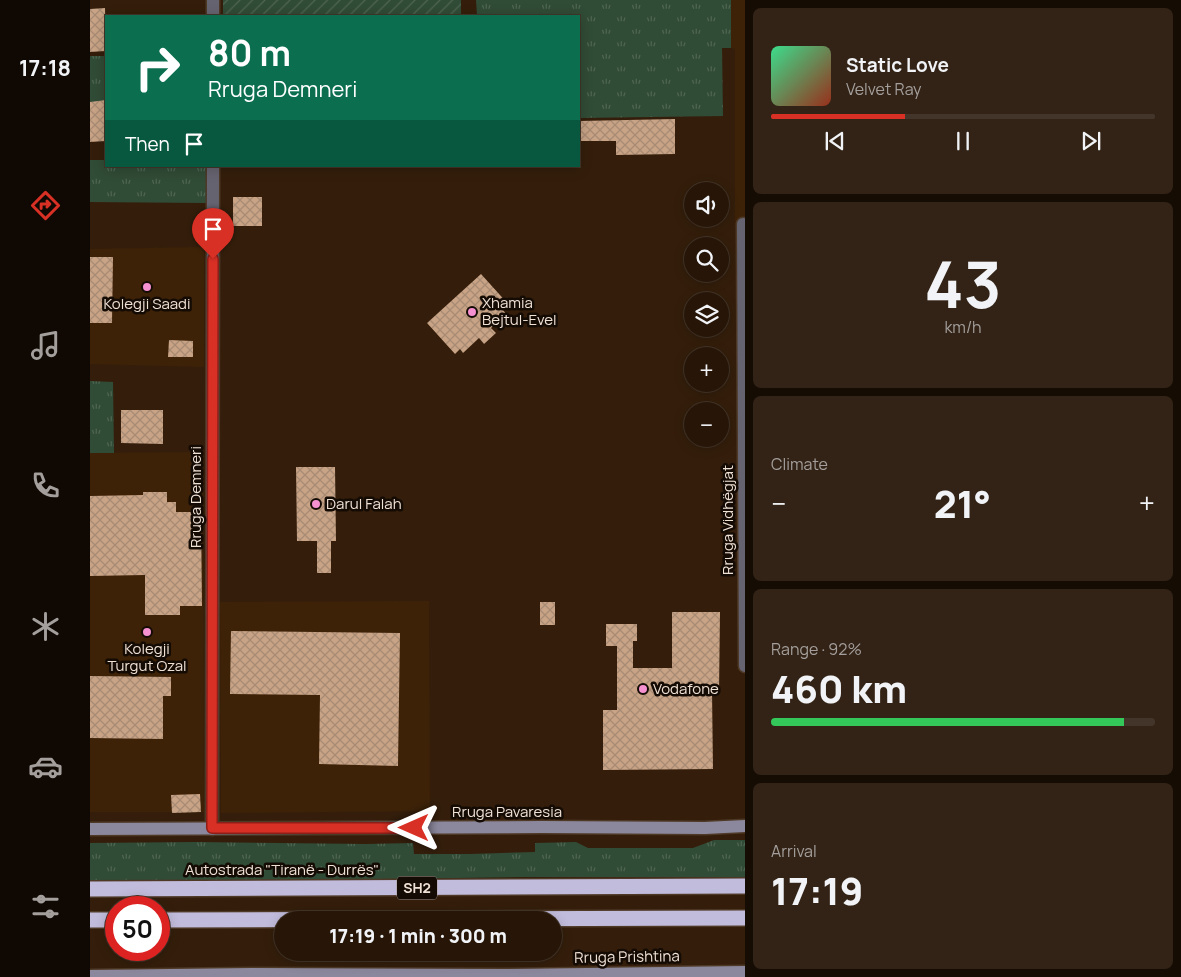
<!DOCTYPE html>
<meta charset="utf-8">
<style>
body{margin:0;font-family:Manrope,sans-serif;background:#332316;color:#f1f3f6;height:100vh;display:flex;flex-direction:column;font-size:19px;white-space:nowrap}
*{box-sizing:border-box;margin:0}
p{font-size:16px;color:#a49f9c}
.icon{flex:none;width:28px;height:28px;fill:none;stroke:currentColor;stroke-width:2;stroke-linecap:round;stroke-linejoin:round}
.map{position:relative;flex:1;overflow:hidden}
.drawer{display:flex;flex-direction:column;gap:8px;padding:8px;background:#150c04;width:436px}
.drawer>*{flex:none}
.hud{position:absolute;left:15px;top:15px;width:475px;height:152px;border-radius:0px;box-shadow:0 2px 12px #0003,0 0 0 1px #433529;background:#0b6e4f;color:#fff;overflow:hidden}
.controls{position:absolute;left:594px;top:182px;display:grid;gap:10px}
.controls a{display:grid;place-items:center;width:45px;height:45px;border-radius:50%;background:#271608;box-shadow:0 2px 12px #0003,0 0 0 1px #433529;font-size:25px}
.speed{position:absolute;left:15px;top:896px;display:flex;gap:10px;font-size:25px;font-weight:700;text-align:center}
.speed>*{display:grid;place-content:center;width:65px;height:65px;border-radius:50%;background:#271608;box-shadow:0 2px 12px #0003,0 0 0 1px #433529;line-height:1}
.speed .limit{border:8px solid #d22;background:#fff;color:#111}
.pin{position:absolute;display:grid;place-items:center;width:42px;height:42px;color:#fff;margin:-51px -21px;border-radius:50% 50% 50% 0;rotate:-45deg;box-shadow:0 0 5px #0007}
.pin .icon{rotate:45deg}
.me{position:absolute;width:55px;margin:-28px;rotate:270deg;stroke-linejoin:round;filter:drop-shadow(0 0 4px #0008)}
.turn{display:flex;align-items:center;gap:18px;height:105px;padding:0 20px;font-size:22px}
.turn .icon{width:65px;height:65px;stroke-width:2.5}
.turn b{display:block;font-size:35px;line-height:42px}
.then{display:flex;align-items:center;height:48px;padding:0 20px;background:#0003;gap:10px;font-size:19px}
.big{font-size:38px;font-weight:800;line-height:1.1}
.drawer .tile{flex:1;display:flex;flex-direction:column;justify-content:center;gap:8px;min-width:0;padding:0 18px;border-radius:8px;background:#332316}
.drawer .dial{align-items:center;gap:0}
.dial b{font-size:65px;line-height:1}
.song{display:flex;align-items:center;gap:15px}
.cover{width:60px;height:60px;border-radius:8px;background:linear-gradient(135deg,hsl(150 70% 55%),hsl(10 70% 35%))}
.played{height:5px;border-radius:2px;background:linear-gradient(90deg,#d93025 35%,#433529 35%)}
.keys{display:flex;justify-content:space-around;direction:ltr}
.heat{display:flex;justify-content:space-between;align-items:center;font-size:28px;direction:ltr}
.charge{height:8px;border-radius:4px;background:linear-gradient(90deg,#34c759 92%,#433529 0)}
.trip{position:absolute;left:184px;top:911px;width:288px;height:50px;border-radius:25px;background:#271608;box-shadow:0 2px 12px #0003,0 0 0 1px #433529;font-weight:800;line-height:50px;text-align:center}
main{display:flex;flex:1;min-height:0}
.dock{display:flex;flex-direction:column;width:90px;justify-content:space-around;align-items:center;background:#100903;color:#a49f9c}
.dock .icon{width:35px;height:35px}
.dock .on{color:#d93025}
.dock b{font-size:22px;color:#f1f3f6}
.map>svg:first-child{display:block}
.built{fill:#3d2208}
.grass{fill:url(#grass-tufts)}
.garden{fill:url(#garden-furrows)}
.building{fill:url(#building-cross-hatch)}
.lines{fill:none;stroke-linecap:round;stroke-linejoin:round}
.minor-casing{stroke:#4e3927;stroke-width:15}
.secondary-casing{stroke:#4e3927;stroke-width:15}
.motorway-casing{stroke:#4e3927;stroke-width:18}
.minor{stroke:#666370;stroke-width:12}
.secondary{stroke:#8b879c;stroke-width:12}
.motorway{stroke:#c2bcdc;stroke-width:15}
.route-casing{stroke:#8d1f18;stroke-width:12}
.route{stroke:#d93025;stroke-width:9}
.poi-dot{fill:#f590d1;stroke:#140b04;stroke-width:2}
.labels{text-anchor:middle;stroke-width:5;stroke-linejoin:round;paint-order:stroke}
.shield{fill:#140b04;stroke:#aea196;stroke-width:1}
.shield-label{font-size:14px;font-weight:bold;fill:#f0e1d5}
.poi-label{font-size:15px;fill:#f0e1d5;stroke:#140b04;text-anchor:start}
.street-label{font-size:15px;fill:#f0e1d5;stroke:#140b04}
</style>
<main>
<nav class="dock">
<b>17:18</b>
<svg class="icon on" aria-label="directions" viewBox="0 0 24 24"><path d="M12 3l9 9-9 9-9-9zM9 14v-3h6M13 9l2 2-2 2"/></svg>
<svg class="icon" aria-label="music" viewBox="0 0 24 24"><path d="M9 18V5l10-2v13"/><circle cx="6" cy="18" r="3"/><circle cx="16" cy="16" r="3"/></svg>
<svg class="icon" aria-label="phone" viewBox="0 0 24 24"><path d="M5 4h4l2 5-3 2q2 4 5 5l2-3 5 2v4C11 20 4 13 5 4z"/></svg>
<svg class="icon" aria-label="climate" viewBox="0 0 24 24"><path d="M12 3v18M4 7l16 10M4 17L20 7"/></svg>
<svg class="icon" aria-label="car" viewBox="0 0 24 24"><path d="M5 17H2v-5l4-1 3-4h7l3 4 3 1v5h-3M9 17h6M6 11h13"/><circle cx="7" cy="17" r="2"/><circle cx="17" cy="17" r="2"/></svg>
<svg class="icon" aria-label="filters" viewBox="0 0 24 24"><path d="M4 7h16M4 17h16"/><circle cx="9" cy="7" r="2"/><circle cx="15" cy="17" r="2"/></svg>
</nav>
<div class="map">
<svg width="655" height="977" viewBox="0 0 655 977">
<defs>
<pattern id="grass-tufts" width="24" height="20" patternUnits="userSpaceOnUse" patternTransform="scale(1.25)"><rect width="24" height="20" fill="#304b36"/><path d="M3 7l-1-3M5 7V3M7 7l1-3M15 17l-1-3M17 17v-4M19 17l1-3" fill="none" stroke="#4e6552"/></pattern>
<pattern id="garden-furrows" width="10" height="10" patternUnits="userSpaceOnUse" patternTransform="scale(1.25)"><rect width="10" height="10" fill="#304b36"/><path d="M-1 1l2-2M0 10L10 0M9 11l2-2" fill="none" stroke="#4e6552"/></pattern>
<pattern id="building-cross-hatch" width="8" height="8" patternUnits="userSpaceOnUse" patternTransform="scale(1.25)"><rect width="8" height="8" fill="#c8a385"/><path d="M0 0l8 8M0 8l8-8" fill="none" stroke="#a88b74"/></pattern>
</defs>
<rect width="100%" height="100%" fill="#341e0b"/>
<g class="built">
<path d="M 641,0 L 655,0 L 655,224 L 645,224 L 645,49 L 641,48 Z"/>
<path d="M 114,247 L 114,367 L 0,364 L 0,249 Z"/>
<path d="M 113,452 L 114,812 L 0,812 L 0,453 Z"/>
<path d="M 339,601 L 340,811 L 131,813 L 130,602 Z"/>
</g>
<g class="grass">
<path d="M 386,0 L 641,0 L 641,48 L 632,48 L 633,116 L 489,118 L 489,16 L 387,16 Z"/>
<path d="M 0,56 L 16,56 L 16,117 L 0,118 Z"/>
<path d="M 0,160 L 16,160 L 16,166 L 116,166 L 117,203 L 0,202 Z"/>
<path d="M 0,381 L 23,382 L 24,453 L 0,453 Z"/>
<path d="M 624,840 L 655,840 L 655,877 L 434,877 L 147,881 L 0,880 L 0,843 L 106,842 L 276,844 L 323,843 L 324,854 L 380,854 L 445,852 L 445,843 L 486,842 L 498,848 L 603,848 Z"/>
</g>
<rect class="garden" x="133" y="0" width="238" height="16"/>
<g class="building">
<path d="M 15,8 L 16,51 L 0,52 L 0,9 Z"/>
<path d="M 16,100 L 16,141 L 0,142 L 0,102 Z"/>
<path d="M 585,119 L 585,154 L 526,155 L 526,141 L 489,141 L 489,121 Z"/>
<rect x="143" y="197" width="29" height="29"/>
<path d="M 0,257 L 23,257 L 22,323 L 0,323 Z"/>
<path d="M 391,274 L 419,305 L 413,310 L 416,314 L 401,328 L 406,333 L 394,344 L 389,338 L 373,353 L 370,349 L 365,354 L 337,323 Z"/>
<path d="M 79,340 L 103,341 L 103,357 L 78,357 Z"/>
<path d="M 31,410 L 73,410 L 73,444 L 31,443 Z"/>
<path d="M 206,467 L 245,467 L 246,541 L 241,541 L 241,573 L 227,573 L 227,541 L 207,541 Z"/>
<path d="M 53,492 L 77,492 L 77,502 L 86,502 L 86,512 L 111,512 L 112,606 L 90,606 L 90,615 L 55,615 L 55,575 L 0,576 L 0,496 L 53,495 Z"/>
<rect x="450" y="602" width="15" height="23"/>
<path d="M 582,612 L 630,612 L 629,691 L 622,691 L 623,769 L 513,770 L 513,710 L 527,710 L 527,646 L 516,646 L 516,624 L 547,624 L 547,641 L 543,641 L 543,668 L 582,668 Z"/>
<path d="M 141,631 L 310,633 L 308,766 L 229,764 L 230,695 L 140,694 Z"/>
<path d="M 0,676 L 81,677 L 81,696 L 73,696 L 73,739 L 0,738 Z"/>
<path d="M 110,794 L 111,812 L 82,813 L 81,795 Z"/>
</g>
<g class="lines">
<g class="minor-casing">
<g id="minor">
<path d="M 123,16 L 123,0"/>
<path d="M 653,224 L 655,666"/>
<path d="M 122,829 L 123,166"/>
</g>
</g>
<g class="secondary-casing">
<g id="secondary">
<path d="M 0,829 L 452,827 L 615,828 L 655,826"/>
<path d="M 0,976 L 161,974 L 411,975 L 655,972"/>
</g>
</g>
<g class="motorway-casing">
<g id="motorway">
<path d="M 0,889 L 655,886"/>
<path d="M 0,920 L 26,920"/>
<path d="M 69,920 L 655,918"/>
</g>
</g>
<use href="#minor" class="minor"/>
<use href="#secondary" class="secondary"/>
<use href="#motorway" class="motorway"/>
</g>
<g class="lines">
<g class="route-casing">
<path id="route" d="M 123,259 L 122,828 L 324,828"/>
</g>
<use href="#route" class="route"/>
</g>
<g class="poi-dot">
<circle cx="57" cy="287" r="5"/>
<circle cx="382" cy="312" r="5"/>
<circle cx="226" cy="504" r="5"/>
<circle cx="57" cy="632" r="5"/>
<circle cx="553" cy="689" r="5"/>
</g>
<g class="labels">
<rect class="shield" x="307" y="876.5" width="40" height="23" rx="4"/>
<g class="shield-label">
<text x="327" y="893">SH2</text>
</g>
<g class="poi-label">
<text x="392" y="308">Xhamia<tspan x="392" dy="17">Bejtul-Evel</tspan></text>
<text x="57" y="309" text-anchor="middle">Kolegji Saadi</text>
<text x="236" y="509">Darul Falah</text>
<text x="57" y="654" text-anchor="middle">Kolegji<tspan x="57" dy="17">Turgut Ozal</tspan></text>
<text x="563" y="694">Vodafone</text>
</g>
<g class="street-label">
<text transform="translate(106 497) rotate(-90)" y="5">Rruga Demneri</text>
<text transform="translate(638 520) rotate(-90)" y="5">Rruga Vidhëgjat</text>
<text x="417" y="817">Rruga Pavaresia</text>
<text x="192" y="875">Autostrada "Tiranë - Durrës"</text>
<text transform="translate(537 957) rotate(-1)" y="5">Rruga Prishtina</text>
</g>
</g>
</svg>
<div class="controls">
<a><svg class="icon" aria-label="sound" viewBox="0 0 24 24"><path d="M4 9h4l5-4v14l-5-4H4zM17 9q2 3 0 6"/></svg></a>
<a><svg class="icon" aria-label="search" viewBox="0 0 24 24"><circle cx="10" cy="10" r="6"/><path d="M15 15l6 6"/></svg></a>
<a><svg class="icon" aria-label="layers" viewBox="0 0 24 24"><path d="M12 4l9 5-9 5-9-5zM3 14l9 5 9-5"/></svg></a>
<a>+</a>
<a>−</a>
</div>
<div class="speed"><div class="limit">50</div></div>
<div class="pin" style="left:123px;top:259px;background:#d93025"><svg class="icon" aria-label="arrive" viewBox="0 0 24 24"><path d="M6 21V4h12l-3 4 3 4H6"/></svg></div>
<svg class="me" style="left:324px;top:828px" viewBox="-20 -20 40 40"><path d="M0-17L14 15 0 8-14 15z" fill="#d93025" stroke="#fff" stroke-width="4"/></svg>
<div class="trip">17:19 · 1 min · 300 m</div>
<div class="hud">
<div class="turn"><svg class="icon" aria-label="right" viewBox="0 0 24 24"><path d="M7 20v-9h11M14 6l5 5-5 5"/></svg><div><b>80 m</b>Rruga Demneri</div></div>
<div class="then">Then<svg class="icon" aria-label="arrive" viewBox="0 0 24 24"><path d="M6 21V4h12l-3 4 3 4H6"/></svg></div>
</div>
</div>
<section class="drawer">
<div class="tile">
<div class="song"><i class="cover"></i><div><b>Static Love</b><p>Velvet Ray</p></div></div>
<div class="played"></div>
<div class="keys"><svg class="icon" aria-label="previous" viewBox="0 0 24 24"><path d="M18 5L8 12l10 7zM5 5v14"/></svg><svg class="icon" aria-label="pause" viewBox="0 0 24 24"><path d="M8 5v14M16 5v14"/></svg><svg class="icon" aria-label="next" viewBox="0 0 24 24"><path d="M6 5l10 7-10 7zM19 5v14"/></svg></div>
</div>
<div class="tile dial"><b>43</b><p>km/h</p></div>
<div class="tile"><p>Climate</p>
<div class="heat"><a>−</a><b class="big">21°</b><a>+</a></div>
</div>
<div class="tile"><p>Range · 92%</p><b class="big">460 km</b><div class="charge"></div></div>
<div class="tile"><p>Arrival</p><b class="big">17:19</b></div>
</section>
</main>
